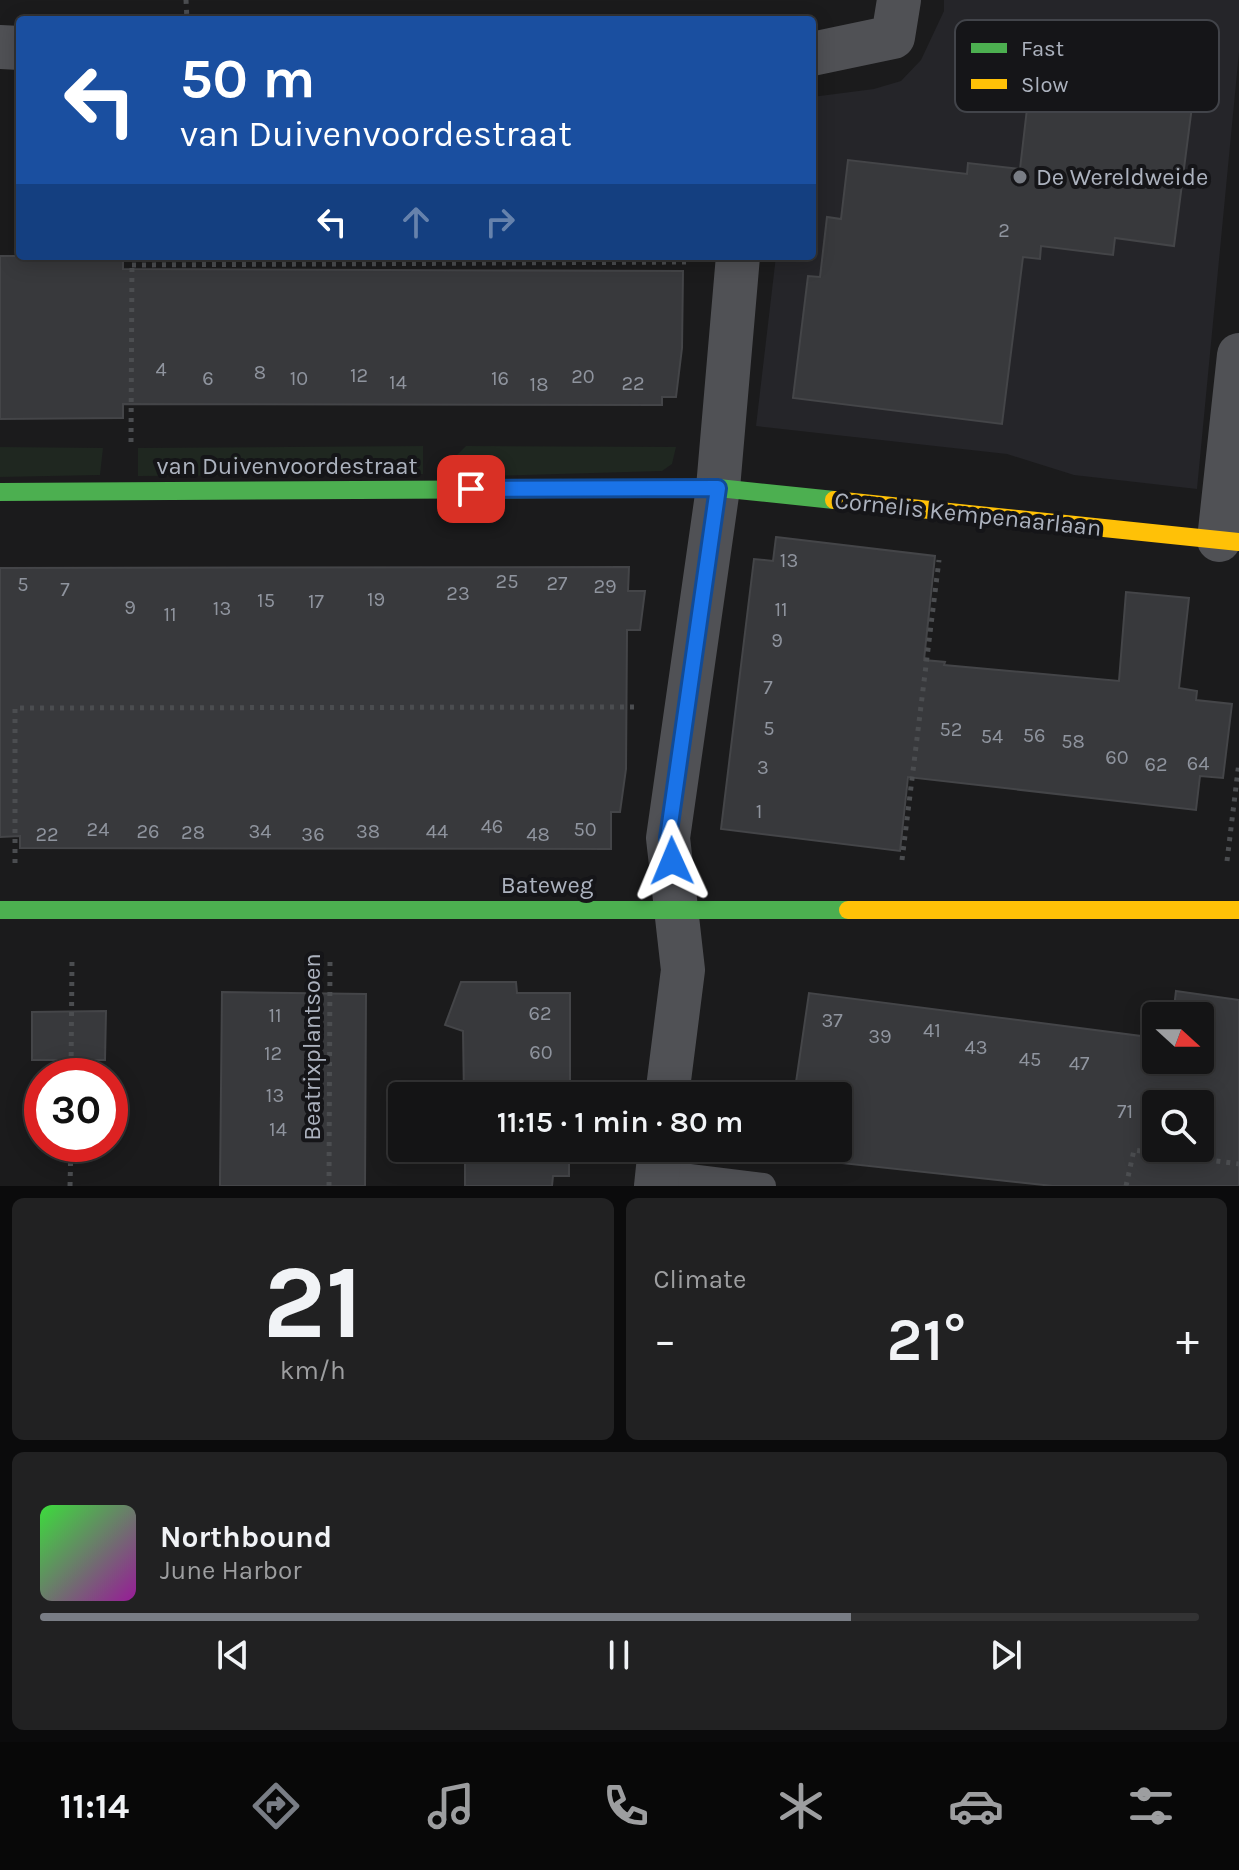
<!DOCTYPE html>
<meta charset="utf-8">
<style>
body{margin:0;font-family:Karla,sans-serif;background:#212122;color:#f1f3f6;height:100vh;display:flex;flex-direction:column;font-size:30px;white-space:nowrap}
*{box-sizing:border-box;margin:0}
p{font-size:26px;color:#9d9ea0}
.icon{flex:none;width:44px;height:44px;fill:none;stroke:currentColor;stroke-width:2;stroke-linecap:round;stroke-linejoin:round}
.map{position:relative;height:1186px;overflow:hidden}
.details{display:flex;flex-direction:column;gap:12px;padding:12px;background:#0b0b0c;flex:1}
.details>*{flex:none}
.top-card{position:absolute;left:16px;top:16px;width:800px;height:244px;border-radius:8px;box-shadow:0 4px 20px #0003,0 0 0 2px #333334;background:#1a4fa0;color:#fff;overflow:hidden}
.needle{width:52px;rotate:111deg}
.tools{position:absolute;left:1142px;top:1002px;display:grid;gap:16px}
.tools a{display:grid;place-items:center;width:72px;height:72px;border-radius:8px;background:#141415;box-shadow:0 4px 20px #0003,0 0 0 2px #333334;font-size:40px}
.speed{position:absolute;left:24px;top:1058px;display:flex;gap:16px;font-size:40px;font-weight:700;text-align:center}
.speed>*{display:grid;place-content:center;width:104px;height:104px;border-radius:50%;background:#141415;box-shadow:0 4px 20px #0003,0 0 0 2px #333334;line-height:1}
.speed .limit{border:12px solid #d22;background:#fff;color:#111}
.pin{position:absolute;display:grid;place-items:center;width:68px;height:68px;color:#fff;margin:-34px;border-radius:16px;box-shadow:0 4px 12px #0006}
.me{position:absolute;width:88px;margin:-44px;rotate:359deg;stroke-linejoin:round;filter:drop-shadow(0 0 6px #0008)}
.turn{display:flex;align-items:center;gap:28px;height:168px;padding:0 32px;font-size:36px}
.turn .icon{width:104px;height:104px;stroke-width:2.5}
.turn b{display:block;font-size:56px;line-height:68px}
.lanes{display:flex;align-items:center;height:76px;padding:0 32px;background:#0003;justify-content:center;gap:40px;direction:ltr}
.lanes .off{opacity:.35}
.big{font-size:60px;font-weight:600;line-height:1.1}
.details .card{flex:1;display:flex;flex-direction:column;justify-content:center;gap:12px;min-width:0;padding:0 28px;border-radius:12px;background:#212122}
.details .dial{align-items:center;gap:0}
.dial b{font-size:104px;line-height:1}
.song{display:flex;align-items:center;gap:24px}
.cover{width:96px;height:96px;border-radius:12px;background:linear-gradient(135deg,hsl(120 70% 55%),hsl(300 70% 35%))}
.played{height:8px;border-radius:4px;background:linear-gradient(90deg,#797d85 70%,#333334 70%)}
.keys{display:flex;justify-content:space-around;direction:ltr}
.heat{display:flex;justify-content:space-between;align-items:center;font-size:44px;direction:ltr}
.details .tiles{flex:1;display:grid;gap:12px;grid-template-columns:1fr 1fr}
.card:last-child{grid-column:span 2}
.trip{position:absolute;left:388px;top:1082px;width:464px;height:80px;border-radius:8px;background:#141415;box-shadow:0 4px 20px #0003,0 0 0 2px #333334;font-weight:600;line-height:80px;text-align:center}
.menu{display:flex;height:128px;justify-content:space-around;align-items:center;background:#080808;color:#9d9ea0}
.menu .icon{width:56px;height:56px}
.menu .active{color:#797d85}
.menu b{font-size:36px;color:#f1f3f6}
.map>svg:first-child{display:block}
.built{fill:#252529}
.green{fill:#1f2720}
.building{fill:#38393c;stroke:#444548;stroke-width:2;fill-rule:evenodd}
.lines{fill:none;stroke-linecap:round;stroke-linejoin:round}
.path{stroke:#4b4d50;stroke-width:5;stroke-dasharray:4 6;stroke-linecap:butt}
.lane{stroke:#505155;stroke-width:26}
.street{stroke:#505155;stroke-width:44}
.fast{stroke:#4caf50;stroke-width:18}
.slow{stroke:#ffc107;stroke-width:18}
.route-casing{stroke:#114b97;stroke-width:20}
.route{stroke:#1a73e8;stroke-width:14}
.poi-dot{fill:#797d85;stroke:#151518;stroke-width:3}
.labels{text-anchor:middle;stroke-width:8;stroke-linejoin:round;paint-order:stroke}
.number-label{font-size:20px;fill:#8f949e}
.poi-label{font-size:24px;fill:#acb2be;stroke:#151518;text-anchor:start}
.street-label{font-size:24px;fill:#acb2be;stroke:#151518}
.key{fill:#151518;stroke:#42444a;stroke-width:2}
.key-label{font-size:22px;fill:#acb2be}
</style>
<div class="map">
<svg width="1239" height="1186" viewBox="0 0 1239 1186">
<rect width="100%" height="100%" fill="#1b1b1c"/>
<path class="built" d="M 944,0 L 1239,0 L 1239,52 L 1197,489 L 1074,475 L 1007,454 L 756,426 L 776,256 L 812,256 L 812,97 L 874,89 L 901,81 L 921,60 L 944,11 Z"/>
<g class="green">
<path d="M 423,446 L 423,474 L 138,476 L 138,448 Z"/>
<path d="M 466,446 L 676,447 L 672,464 L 662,471 L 453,477 L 457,455 Z"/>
<path d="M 0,447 L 103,448 L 100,475 L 0,477 Z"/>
</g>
<g class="building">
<path d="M 1033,57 L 1105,65 L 1104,71 L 1195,83 L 1174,246 L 1115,238 L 1113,255 L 1041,246 L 1040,259 L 1023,257 L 1002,424 L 793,398 L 808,276 L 820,277 L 827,217 L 841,219 L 848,160 L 967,174 L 968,163 L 1020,169 Z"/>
<path d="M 0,256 L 123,256 L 123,269 L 683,271 L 682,348 L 676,397 L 662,397 L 662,405 L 123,404 L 123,418 L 0,419 Z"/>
<path d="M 776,537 L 935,556 L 924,660 L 945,662 L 944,665 L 1119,681 L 1126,592 L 1189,598 L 1179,688 L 1197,691 L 1196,700 L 1232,704 L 1223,778 L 1200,776 L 1196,810 L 908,777 L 900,851 L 721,829 L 754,559 L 773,561 Z"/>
<path d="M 629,567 L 628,591 L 645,591 L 640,630 L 627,630 L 626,769 L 620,812 L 611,812 L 611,849 L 20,848 L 20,836 L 0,837 L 0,568 Z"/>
<path d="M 461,982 L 516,982 L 517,993 L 570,993 L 570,1096 L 464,1096 L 463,1031 L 445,1025 Z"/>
<path d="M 1176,991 L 1239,1000 L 1239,1186 L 1053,1186 L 786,1157 L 788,1148 L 838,1148 L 838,1096 L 794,1096 L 809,993 L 1156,1038 L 1156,1060 L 1200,1060 L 1200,1016 L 1173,1016 ZM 1156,1104 L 1200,1104 L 1200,1148 L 1156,1148 Z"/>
<path d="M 222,992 L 366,994 L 365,1186 L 220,1186 Z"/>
<path d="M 106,1011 L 105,1060 L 32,1060 L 32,1012 Z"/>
<path d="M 465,1148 L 569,1148 L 569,1176 L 553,1176 L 552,1186 L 465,1186 Z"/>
</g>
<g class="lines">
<g class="path">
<path d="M 186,0 L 187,20"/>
<path d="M 132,265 L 687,262"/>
<path d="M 131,442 L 132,256"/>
<path d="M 902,860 L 939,560"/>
<path d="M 1227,861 L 1239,762"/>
<path d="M 15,863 L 15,708 L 638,707"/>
<path d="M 71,1076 L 72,959"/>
<path d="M 70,1186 L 71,1144"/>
<path d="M 329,1186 L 330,959"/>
<path d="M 1126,1186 L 1134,1150 L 1239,1164"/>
</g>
<path class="lane" d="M 657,1173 L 763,1186"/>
<g class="street">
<path d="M 0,47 L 20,48"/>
<path d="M 812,54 L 893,37 L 899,0"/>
<path d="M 1219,540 L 1239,355"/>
<path d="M 667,1096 L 683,970 L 668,838 L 718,488 L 738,256"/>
<path d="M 656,1186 L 660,1148"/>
</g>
<g class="fast">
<path d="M 0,492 L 718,488 L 834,500"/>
<path d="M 0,910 L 848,910"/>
</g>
<g class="slow">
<path d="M 834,500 L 1239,542"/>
<path d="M 848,910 L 1239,910"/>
</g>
</g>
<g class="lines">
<g class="route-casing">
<path id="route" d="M 471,489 L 718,488 L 668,838 L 672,861"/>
</g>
<use href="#route" class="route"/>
</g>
<circle class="poi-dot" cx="1020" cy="177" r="8"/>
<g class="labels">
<g class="number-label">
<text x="1004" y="237">2</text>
<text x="161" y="376">4</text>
<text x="260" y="379">8</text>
<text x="359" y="382">12</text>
<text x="583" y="383">20</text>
<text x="208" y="385">6</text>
<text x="299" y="385">10</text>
<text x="500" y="385">16</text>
<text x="398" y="389">14</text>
<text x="633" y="390">22</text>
<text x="539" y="391">18</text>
<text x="789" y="567">13</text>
<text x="507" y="588">25</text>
<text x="557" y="590">27</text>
<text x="23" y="591">5</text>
<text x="605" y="593">29</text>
<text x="65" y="596">7</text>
<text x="458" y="600">23</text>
<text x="376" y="606">19</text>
<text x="266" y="607">15</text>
<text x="316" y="608">17</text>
<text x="130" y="614">9</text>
<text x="222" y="615">13</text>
<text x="781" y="616">11</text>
<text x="170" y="621">11</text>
<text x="777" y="647">9</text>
<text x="768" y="694">7</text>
<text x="769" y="735">5</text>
<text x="951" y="736">52</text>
<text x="1034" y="742">56</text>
<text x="992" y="743">54</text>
<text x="1073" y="748">58</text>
<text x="1117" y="764">60</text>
<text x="1198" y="770">64</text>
<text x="1156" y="771">62</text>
<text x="763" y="774">3</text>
<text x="759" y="818">1</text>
<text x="492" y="833">46</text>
<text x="98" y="836">24</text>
<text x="585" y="836">50</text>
<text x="148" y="838">26</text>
<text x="260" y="838">34</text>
<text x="368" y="838">38</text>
<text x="437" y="838">44</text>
<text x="193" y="839">28</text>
<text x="47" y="841">22</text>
<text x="313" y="841">36</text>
<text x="538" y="841">48</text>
<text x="540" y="1020">62</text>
<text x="275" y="1022">11</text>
<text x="832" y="1027">37</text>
<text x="932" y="1037">41</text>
<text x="880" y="1043">39</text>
<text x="976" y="1054">43</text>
<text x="541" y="1059">60</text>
<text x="273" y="1060">12</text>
<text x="1030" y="1066">45</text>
<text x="1079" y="1070">47</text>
<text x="275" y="1102">13</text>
<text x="1125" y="1118">71</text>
<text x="278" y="1136">14</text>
</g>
<g class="poi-label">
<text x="1036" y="185">De Wereldweide</text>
</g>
<g class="street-label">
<text x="287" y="474">van Duivenvoordestraat</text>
<text transform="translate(968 514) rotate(6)" y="8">Cornelis Kempenaarlaan</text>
<text x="547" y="893">Bateweg</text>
<text transform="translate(312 1047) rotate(-90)" y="8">Beatrixplantsoen</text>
</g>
</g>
<rect x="955" y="20" width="264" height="92" rx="12" class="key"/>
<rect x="971" y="43" width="36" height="10" fill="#4caf50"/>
<rect x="971" y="79" width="36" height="10" fill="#ffc107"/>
<g class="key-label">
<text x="1021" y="56">Fast</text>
<text x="1021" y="92">Slow</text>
</g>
</svg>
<div class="tools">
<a><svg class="needle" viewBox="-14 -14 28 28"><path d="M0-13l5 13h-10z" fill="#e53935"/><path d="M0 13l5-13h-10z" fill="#9d9ea0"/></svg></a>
<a><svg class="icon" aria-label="search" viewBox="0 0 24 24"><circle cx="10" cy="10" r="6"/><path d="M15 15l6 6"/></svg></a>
</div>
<div class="speed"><div class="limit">30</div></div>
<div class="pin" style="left:471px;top:489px;background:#d93025"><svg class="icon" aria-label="arrive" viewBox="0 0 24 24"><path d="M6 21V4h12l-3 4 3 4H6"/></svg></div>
<svg class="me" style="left:672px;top:861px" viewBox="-20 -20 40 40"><path d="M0-17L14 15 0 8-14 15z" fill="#1a73e8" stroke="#fff" stroke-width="4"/></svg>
<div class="trip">11:15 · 1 min · 80 m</div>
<div class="top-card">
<div class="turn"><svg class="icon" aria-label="left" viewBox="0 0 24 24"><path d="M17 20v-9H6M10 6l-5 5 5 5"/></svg><div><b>50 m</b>van Duivenvoordestraat</div></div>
<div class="lanes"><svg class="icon" aria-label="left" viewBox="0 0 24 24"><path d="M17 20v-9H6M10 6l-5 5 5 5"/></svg><svg class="icon off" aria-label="ahead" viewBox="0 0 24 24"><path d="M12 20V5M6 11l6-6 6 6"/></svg><svg class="icon off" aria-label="right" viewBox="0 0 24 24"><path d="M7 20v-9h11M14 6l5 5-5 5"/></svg></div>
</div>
</div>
<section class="details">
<div class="tiles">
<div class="card dial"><b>21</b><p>km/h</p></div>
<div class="card"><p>Climate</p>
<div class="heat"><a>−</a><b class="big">21°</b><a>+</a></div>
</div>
<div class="card">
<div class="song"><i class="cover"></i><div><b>Northbound</b><p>June Harbor</p></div></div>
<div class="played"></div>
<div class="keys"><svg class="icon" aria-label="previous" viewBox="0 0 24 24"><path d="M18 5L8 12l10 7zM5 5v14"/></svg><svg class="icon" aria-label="pause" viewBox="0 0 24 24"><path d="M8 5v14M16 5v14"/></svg><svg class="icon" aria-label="next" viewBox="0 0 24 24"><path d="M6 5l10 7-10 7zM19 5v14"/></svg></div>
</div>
</div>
</section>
<nav class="menu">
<b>11:14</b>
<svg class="icon active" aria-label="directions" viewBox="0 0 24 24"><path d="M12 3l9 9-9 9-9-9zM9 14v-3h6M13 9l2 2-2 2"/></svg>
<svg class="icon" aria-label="music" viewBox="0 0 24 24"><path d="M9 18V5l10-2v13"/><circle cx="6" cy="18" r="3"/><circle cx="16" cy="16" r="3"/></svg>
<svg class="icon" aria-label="phone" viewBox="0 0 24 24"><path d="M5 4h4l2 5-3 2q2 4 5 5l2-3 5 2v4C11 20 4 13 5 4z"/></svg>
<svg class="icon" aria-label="climate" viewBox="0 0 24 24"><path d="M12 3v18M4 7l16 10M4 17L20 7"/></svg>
<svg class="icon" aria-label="car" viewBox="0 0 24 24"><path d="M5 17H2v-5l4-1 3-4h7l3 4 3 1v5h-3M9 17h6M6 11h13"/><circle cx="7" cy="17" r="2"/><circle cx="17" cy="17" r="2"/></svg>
<svg class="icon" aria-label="filters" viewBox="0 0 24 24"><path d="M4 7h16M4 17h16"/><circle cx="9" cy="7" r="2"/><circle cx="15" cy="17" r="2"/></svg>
</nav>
